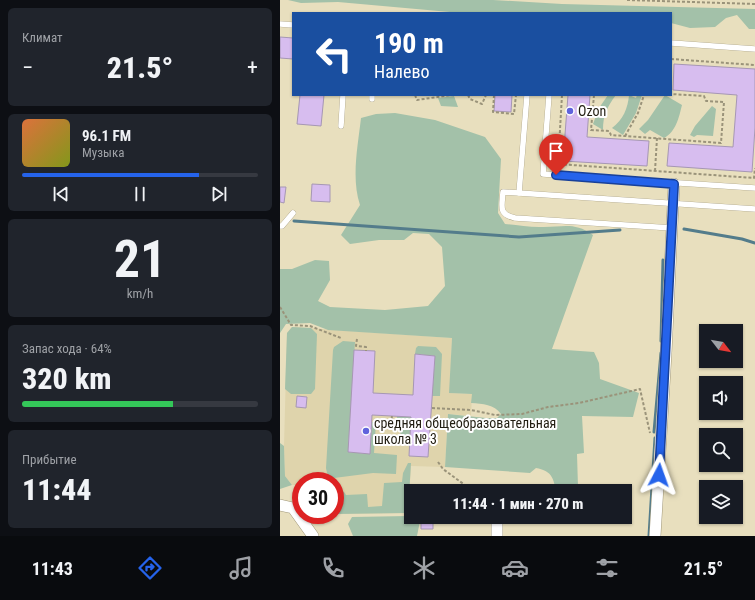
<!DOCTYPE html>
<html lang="ru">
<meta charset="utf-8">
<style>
body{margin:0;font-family:"Roboto Condensed",sans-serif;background:#20242c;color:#f1f3f6;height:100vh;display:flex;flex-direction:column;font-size:15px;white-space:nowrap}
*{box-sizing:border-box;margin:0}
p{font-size:13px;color:#9ea1a6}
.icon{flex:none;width:22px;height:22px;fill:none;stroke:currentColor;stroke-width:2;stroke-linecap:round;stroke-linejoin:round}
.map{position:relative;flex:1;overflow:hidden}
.sheet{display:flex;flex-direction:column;gap:8px;padding:8px;background:#0d0f14;width:280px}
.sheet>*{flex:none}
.hud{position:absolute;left:12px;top:12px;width:380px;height:84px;border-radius:0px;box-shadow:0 1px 3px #0004;background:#1a4fa0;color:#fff;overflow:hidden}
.needle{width:26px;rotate:121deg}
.fabs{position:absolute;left:419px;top:324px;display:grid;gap:8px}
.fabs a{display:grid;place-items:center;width:44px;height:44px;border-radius:0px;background:#171b24;box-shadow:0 1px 3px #0004;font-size:20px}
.speed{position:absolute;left:12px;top:472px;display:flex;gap:8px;font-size:20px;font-weight:700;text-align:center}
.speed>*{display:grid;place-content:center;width:52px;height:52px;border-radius:50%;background:#171b24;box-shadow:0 1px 3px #0004;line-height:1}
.speed .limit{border:6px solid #d22;background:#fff;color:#111}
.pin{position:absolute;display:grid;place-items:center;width:34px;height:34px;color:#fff;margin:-41px -17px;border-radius:50% 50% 50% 0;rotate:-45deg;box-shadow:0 0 4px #0007}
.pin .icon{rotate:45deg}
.me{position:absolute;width:44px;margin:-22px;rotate:4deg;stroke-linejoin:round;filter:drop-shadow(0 0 3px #0008)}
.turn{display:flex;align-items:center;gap:14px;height:84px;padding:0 16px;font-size:18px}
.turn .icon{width:52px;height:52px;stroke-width:2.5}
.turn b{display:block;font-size:28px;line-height:34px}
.big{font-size:30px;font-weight:800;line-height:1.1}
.sheet .card{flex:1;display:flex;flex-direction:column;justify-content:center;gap:6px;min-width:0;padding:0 14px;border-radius:6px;background:#20242c}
.sheet .dial{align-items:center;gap:0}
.dial b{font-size:52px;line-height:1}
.song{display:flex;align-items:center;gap:12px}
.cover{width:48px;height:48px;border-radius:6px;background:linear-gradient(135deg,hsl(20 70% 55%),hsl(70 70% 35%))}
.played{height:4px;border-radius:2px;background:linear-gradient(90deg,#2563eb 75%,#363941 75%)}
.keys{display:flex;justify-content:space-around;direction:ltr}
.heat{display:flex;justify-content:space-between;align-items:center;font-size:22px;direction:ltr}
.charge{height:6px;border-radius:3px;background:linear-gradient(90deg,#34c759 64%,#363941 0)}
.trip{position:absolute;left:124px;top:484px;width:228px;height:40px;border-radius:0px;background:#171b24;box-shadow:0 1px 3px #0004;font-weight:800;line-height:40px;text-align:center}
.dock{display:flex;height:64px;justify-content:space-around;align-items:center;background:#090b0e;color:#9ea1a6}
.dock .icon{width:28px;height:28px}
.dock .on{color:#2563eb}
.dock b{font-size:18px;color:#f1f3f6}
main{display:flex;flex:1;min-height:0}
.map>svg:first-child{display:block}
.built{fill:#dfd4ac}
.green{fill:#a3c1a9}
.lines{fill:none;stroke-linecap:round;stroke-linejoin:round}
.stream{stroke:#537c8b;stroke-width:3}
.building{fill:#d7bdef;stroke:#a697b4}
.service-casing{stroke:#a09778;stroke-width:6}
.minor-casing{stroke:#a09778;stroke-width:12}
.path{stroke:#9a937a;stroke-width:2;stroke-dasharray:3 2;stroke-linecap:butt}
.service{stroke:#fff;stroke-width:5.5}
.minor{stroke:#fff;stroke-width:11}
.route-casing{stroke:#184099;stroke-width:10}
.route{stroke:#2563eb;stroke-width:7}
.poi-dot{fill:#6063dc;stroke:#fff;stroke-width:1.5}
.labels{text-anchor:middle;stroke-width:4;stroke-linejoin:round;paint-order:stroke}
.poi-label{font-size:14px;fill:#211d11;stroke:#fff;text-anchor:start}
</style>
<main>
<section class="sheet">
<div class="card"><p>Климат</p>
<div class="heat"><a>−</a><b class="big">21.5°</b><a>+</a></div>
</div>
<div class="card">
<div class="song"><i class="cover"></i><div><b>96.1 FM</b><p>Музыка</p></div></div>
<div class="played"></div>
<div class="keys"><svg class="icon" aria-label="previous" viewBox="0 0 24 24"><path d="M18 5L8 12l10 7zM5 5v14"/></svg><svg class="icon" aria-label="pause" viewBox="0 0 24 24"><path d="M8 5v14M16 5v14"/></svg><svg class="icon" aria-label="next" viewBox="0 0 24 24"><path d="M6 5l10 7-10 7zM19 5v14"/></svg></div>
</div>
<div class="card dial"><b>21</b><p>km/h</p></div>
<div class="card"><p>Запас хода · 64%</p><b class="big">320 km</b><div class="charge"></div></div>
<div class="card"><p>Прибытие</p><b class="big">11:44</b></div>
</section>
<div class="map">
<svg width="475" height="536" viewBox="0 0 475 536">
<rect width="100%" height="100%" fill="#e8dfbe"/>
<path class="built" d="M 12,327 L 172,338 L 170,393 L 192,394 L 191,416 L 168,414 L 165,467 L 131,466 L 128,513 L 55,514 L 55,481 L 21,481 L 21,485 L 12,485 L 5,476 L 4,446 L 7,333 Z"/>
<g class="green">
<path d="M 8,0 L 213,0 L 282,4 L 475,9 L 475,29 L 469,29 L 457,15 L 446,18 L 435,27 L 410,28 L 391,23 L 391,13 L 181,13 L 58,2 L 21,3 Z"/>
<path d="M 328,95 L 336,95 C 327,107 323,115 323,130 L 313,124 L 319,108 Z"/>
<path d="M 349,95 L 356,98 L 357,95 L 362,95 L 356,113 L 343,135 L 332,128 C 343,120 348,108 349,95 Z"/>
<path d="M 385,95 L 402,105 C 399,117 396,132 384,138 L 370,130 L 365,134 L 359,129 L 368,120 Z"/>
<path d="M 174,96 L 178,107 L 161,106 L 158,98 Z"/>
<path d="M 432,106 L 436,109 L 433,136 L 417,135 L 414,137 L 410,135 L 415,126 Z"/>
<path d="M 115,113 L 155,120 L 205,137 L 221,159 L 218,213 L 225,224 C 236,225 248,227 259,227 C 282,228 293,221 313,235 L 272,349 L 314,352 L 319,363 L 320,379 L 359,393 L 353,417 L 302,416 L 304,453 L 297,454 L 298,487 L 294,488 L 292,491 L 276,491 C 273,476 271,471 256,468 L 250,473 L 165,467 L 168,414 L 206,418 L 217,418 L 221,414 C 214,404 203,404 191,403 L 192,394 L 169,393 L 172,338 L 48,330 L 30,323 L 6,324 L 0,333 L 0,269 L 12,269 L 35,260 L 49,261 L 50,280 L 38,301 L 50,307 L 105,310 L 148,306 L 165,286 L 162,247 L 149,234 L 133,233 L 124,240 L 99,240 L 70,244 L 61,235 L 80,205 C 71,178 78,145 81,118 L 96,114 Z"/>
<path d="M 12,327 L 31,328 L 37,334 L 35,389 L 31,394 L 11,394 L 5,389 L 7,333 Z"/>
<path d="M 63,341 L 75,342 L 68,452 L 90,454 L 92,422 L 96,422 L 94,453 L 117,455 L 116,474 L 93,473 L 54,478 C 48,477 47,474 46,468 L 53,350 L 54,347 Z"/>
<path d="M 138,346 L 156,347 L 162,354 L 160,396 L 152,396 L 155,356 L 135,354 L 136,348 Z"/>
<path d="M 117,416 L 131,417 L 129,445 L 124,444 L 117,423 Z"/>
<path d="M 0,443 L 4,446 L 5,476 L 12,485 L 0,489 Z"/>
<path d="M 128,463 L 131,463 L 128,513 L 56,514 L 55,495 L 60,490 L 64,492 L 66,495 L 87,494 L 88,507 L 102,506 L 104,483 L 122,482 L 123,473 Z"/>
<path d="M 128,516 L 140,521 L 137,536 L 73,536 L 68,524 L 72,517 Z"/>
</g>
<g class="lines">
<g class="stream">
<path d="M 14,221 L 239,237 L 340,230"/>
<path d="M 404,229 L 462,239 L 475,243"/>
<path d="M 381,341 L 383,260"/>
<path d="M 374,432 L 381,353"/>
<path d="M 369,536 L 375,438"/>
</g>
</g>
<g class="building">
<path d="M 0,37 L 13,38 L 13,59 L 0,58 Z"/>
<path d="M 394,64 L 475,69 L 475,128 L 472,172 L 387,166 L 389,143 L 453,147 L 457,95 L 393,90 Z"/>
<path d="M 20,95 L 44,95 L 41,126 L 17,124 Z"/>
<path d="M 215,95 L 232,95 L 231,112 L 214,111 Z"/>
<path d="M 288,95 L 310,95 L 307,137 L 369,141 L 367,166 L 283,161 Z"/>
<path d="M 32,184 L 50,185 L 50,202 L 31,201 Z"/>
<path d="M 0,187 L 6,187 L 4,203 L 0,202 Z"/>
<path d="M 74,350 L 95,351 L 93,393 L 133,395 L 135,354 L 155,356 L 148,457 L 129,456 L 131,417 L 92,415 L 90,454 L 68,452 Z"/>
<path d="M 17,396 L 27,397 L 26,408 L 16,407 Z"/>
<path d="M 141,522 L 153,523 L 153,529 L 141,529 Z"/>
</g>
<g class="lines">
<g class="service-casing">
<g id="service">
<path d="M 0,24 L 13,25"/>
<path d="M 391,43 L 475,49"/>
<path d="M 247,95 L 239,193 L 475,209"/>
<path d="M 269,95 L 263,174 L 475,188"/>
<path d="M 92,99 L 92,95"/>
<path d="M 61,126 L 63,95"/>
<path d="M 239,193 L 223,192 C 222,207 218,214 235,218 L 392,228"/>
<path d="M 0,226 L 2,226 L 13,213"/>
<path d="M 13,508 L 21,502"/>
</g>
</g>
<g class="minor-casing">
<g id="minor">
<path d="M 0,505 L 13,508 L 33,536"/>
<path d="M 217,524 L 217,536"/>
<path d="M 375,536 L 386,353 L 394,184"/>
</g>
</g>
<g class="path">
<path d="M 347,0 L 475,4"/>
<path d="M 391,59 L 475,65"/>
<path d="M 135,95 L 137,100 L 171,95"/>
<path d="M 188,95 L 190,99 L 202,104 L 206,95"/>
<path d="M 214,95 L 213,112 L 234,114 L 236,95"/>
<path d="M 282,95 L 278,164 L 474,178 L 475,168"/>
<path d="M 314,95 L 311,130 L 329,131 L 331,135 L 441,143 L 444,102 L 426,101 L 424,96 L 391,94"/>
<path d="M 345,136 L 358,113 L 364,95"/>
<path d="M 375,171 L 377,138"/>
<path d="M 0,307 L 11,325 L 30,326 L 61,338"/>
<path d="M 77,339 L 76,346 L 86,347 L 86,351"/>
<path d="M 152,408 L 191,410 L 215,415 L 242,414 L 268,407 L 299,403 L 360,389 L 370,433"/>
<path d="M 111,424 L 112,416"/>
<path d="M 158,462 L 163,469 L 193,491"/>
</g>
<use href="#service" class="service"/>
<use href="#minor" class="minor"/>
</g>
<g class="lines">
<g class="route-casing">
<path id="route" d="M 276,175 L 394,184 L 379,475"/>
</g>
<use href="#route" class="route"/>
</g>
<g class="poi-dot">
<circle cx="290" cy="111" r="4"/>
<circle cx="86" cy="431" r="4"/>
</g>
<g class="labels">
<g class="poi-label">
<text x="298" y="116">Ozon</text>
<text x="94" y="428">средняя общеобразовательная<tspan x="94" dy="16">школа № 3</tspan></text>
</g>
</g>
</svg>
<div class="fabs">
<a><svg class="needle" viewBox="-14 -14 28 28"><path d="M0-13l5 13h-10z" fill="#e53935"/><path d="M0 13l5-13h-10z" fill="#9ea1a6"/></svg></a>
<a><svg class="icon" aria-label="sound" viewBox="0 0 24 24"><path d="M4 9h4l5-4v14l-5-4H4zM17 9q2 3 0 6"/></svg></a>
<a><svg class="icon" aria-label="search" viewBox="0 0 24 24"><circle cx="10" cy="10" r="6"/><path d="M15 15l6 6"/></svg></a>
<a><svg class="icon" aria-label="layers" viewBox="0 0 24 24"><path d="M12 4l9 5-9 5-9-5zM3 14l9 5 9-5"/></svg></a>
</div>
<div class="speed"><div class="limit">30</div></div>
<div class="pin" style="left:276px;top:175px;background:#d93025"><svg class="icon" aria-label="arrive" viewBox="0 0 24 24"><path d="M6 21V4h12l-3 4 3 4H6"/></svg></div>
<svg class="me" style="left:379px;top:475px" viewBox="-20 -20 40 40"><path d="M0-17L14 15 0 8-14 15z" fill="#2563eb" stroke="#fff" stroke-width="4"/></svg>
<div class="trip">11:44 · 1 мин · 270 m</div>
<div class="hud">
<div class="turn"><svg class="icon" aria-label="left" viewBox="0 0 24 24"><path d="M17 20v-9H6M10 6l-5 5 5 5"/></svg><div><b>190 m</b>Налево</div></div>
</div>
</div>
</main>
<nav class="dock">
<b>11:43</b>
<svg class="icon on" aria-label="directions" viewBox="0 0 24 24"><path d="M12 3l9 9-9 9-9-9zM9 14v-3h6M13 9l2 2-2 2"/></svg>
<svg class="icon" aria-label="music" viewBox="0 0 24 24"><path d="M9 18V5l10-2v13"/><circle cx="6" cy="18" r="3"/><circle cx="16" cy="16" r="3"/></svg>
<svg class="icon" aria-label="phone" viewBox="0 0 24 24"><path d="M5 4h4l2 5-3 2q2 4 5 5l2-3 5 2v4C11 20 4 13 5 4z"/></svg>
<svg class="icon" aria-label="climate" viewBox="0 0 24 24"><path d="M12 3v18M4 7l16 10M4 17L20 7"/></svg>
<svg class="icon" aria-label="car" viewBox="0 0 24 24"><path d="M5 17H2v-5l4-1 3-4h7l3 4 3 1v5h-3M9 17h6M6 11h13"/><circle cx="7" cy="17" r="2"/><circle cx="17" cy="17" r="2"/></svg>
<svg class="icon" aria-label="filters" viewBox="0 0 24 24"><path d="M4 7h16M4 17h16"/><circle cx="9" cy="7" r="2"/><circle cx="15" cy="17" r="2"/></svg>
<b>21.5°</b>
</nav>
